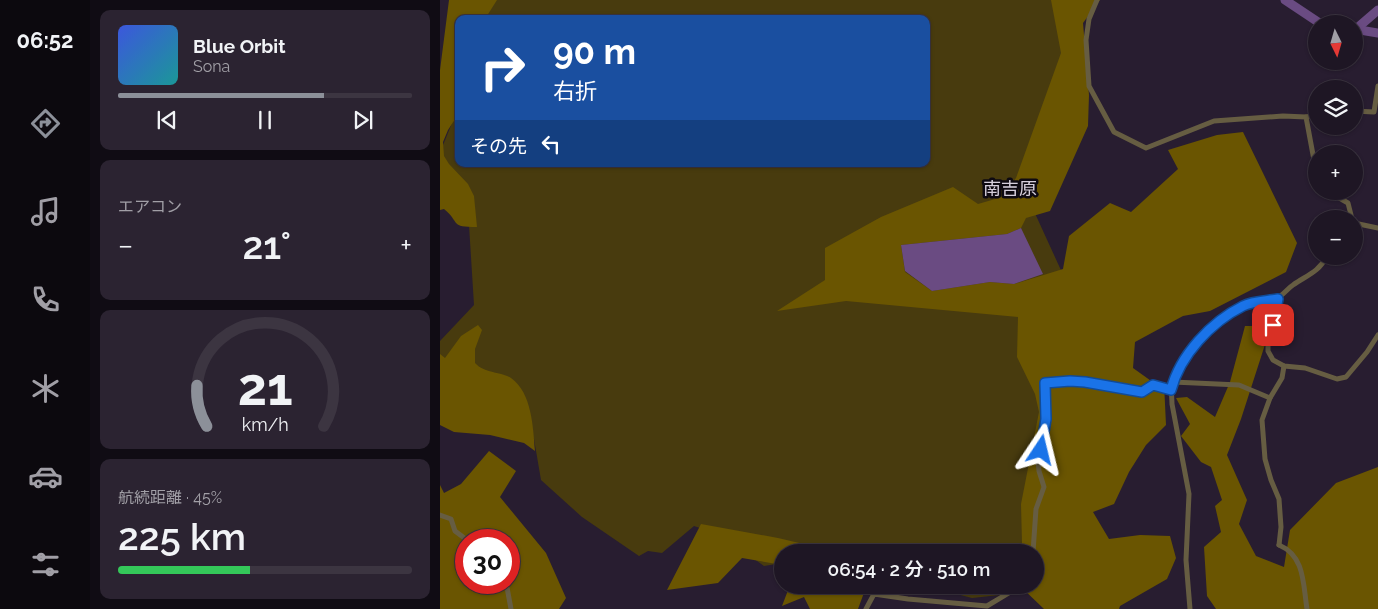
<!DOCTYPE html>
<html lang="ja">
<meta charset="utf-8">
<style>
body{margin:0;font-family:Raleway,"Noto Sans JP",sans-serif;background:#2b2331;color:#f1f3f6;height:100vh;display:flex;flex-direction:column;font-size:19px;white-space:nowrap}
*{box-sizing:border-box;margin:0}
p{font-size:16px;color:#a19fa6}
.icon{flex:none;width:28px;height:28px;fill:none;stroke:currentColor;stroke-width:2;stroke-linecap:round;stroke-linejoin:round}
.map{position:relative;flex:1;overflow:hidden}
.details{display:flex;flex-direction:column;gap:10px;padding:10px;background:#100c14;width:350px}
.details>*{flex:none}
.top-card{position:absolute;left:15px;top:15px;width:475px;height:152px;border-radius:10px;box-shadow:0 1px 4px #0004,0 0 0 1px #3c3541;background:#1a4fa0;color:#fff;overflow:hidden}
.needle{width:32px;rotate:175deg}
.fabs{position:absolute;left:868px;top:15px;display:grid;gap:10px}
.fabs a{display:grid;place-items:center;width:55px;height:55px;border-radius:50%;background:#1e1624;box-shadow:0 1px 4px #0004,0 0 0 1px #3c3541;font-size:25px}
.speed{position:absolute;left:15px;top:529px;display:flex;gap:10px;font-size:25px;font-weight:700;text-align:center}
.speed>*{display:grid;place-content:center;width:65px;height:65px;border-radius:50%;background:#1e1624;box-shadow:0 1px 4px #0004,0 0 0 1px #3c3541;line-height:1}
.speed .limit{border:8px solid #d22;background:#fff;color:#111}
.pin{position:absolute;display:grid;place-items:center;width:42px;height:42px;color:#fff;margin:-21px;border-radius:10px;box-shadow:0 2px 8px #0006}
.me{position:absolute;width:55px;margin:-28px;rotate:10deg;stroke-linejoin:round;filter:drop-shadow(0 0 4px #0008)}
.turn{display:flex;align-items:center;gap:18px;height:105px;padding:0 15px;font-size:22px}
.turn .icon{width:65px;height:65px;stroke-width:2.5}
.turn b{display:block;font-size:35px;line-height:42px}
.then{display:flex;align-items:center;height:48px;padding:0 15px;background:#0003;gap:10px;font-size:19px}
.big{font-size:38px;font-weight:600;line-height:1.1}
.details .widget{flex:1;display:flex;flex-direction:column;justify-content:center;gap:8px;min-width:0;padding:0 18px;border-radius:10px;background:#2b2331}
.details .dial{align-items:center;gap:0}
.dial svg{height:130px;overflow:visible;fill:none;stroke:#3c3541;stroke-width:7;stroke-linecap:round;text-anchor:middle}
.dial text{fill:#f1f3f6;stroke:none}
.song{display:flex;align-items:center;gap:15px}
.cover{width:60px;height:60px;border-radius:8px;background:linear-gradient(135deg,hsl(230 70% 55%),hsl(180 70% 35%))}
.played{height:5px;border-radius:2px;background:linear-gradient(90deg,#8c9099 70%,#3c3541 70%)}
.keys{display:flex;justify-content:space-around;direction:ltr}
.heat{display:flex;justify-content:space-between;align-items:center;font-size:28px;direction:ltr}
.charge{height:8px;border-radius:4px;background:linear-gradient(90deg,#34c759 45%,#3c3541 0)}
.trip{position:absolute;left:334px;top:544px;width:270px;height:50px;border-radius:25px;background:#1e1624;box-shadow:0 1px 4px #0004,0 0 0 1px #3c3541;font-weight:600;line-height:50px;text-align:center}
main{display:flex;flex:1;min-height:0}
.menu{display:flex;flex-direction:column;width:90px;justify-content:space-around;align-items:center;background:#0c090e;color:#a19fa6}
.menu .icon{width:35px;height:35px}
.menu .on{color:#8c9099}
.menu b{font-size:22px;color:#f1f3f6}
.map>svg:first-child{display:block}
.green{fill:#483b0e}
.forest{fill:#6a5501;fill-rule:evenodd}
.water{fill:#6a4b82}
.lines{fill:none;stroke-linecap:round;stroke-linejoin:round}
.river{stroke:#6a4b82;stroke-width:9}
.street{stroke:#665d42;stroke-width:5}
.route-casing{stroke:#114b97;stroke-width:12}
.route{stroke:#1a73e8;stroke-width:9}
.labels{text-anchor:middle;stroke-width:5;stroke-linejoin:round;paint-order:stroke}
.quarter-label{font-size:18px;fill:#d6cfdc;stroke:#0e0a12}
</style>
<main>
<nav class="menu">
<b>06:52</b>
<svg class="icon on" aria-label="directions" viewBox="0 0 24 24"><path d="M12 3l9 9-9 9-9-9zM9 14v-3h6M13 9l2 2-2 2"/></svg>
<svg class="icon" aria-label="music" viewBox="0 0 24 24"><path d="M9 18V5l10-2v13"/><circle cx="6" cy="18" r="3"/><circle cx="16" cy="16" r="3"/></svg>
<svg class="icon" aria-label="phone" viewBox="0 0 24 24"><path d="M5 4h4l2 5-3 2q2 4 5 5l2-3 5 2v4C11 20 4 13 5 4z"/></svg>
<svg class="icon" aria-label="climate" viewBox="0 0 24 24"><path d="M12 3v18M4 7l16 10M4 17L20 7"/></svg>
<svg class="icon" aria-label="car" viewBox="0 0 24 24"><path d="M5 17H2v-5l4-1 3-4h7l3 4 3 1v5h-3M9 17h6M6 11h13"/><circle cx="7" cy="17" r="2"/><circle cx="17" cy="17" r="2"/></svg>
<svg class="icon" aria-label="filters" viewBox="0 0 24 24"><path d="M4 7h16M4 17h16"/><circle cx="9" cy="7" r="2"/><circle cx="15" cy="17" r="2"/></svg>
</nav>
<section class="details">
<div class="widget">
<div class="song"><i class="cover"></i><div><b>Blue Orbit</b><p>Sona</p></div></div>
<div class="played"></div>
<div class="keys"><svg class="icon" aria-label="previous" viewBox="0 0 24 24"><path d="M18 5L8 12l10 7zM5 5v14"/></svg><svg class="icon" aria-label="pause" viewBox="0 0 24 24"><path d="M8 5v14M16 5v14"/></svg><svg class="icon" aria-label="next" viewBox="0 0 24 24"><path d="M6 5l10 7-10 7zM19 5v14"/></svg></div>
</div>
<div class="widget"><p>エアコン</p>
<div class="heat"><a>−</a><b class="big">21°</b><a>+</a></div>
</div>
<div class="widget dial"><svg viewBox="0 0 100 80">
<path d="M14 69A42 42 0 1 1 86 69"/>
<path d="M14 69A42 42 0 0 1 8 44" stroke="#8c9099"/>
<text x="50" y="56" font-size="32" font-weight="700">21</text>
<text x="50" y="72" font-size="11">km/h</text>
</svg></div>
<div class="widget"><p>航続距離 · 45%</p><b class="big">225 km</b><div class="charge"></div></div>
</section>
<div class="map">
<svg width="938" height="609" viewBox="0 0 938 609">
<rect width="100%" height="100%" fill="#281d30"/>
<g class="green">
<path d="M 44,0 L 617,0 L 626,44 L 593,209 L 625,279 L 599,385 L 601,433 L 587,552 L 342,552 L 342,563 L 324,566 L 281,535 L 254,526 L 222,553 L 208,551 L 199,556 L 142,517 L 101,480 L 94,439 L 0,361 L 0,341 L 34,305 L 27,193 L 5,163 L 1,150 L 19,106 L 19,164 L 486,164 L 486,19 L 36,19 Z"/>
<path d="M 482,585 L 575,585 L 560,595 L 532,598 Z"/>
</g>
<g class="forest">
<path d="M 9,0 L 57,0 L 45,19 L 19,19 L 19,113 L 8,130 L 3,142 L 4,156 L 9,164 L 28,184 L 34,196 L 37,227 C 9,227 21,223 4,209 L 0,210 L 0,70 Z"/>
<path d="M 611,0 L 660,0 L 643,23 L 649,95 L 648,126 L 610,211 L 586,218 L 581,228 L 567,234 L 461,245 L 465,272 L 492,291 L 550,282 L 574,284 L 623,269 L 629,236 L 670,203 L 691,212 L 738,169 L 728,150 L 777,135 L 803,132 L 857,243 L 846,272 L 770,311 L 743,316 L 695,342 L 693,368 L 714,383 L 724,383 L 726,425 L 706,445 L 689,472 L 674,504 L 653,512 L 669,539 L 700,535 L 730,536 L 736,558 L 727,579 L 680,606 L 679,609 L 604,609 L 579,585 L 595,585 L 595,552 L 580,552 L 582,543 L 581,504 L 599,412 L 595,394 L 577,357 L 578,317 L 406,301 L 337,311 L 385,280 L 385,248 L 441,217 L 513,187 L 538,204 L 562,197 L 576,178 L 621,53 Z"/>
<path d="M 38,325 L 42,330 L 35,349 L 35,363 C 45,374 60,371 71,378 C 92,393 93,427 95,451 L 84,443 L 50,435 L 14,432 L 0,425 L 0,354 L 5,358 L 21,336 Z"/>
<path d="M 805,326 L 831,326 L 801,419 L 787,455 L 807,500 L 799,524 L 816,556 L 844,567 L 850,530 L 896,483 L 938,467 L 938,609 L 776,609 L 767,596 L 764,547 L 781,532 L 775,506 L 782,500 L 771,467 L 761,462 L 741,436 L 750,424 L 736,398 L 747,397 L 775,417 L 790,382 Z"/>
<path d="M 49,451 L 76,471 L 60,497 L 106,553 L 126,598 L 119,609 L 0,609 L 0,485 L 4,493 L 21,484 ZM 26,540 L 69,540 L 69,582 L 26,582 Z"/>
<path d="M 261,524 L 338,538 L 398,552 L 342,552 L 342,565 L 302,558 L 278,583 L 227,590 Z"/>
<path d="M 350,585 L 472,585 L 489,593 L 425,590 L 418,609 L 370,609 L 364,597 L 342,606 Z"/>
</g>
<path class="water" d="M 581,228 L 603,274 L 574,284 L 550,282 L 492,291 L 465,271 L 461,245 L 567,234 Z"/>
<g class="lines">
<g class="river">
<path d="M 845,0 L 881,24"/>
<path d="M 914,29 L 938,33"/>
<path d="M 916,29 L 938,10"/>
</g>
<g class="street">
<path d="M 657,0 L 649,19 L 646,40 L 649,86 L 674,132 L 706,148 L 774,121 L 843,116 L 866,117 L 876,171"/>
<path d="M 914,111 L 934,112 L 938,86"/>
<path d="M 866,117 L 876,115"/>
<path d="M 882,191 L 901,199 L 908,203 L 912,219"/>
<path d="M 914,223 L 938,228"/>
<path d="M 838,299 L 828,344 L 828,351 L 833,360 L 844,366 L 865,368 L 897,379 L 906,377 L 927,352 L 938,335"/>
<path d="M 733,382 L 799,385 L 830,398"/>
<path d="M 0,515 L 11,519 L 15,531 L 27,540"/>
<path d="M 839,545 L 841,527 L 839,499 L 831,480 L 825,459 L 822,420 L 830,398 L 842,378 L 844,366"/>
<path d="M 839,545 C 865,556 863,584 867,609"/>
<path d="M 593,552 L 596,509 L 604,487 L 599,471 L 598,461 L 604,439 L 606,419 L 605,383 L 630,381 L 645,382 L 702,392 L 713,385 L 731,390"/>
<path d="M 66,582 L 71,609"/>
<path d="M 426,609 L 434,594 L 468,599 L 547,606 L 582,585"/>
<path d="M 750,609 L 746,560 L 749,494 L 732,404 C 732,399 731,393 732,388 C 737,359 778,315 805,305 C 815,301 826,302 835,299 C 842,297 847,289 853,285 C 867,275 878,273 887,256"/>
</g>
</g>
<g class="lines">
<g class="route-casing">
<path id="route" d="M 601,450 L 606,419 L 605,383 L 630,381 L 645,382 L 702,392 L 713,385 L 731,390 C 740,355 771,322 803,306 C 813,301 827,301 838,299 L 833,325"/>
</g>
<use href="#route" class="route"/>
</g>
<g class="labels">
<g class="quarter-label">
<text x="570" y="195">南吉原</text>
</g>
</g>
</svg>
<div class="fabs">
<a><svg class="needle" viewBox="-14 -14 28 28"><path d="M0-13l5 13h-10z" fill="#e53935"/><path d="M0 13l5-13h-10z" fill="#a19fa6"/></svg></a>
<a><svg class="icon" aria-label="layers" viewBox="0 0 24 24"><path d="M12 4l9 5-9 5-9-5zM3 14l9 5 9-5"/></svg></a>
<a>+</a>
<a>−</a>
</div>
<div class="speed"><div class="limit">30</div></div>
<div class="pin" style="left:833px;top:325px;background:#d93025"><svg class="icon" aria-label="arrive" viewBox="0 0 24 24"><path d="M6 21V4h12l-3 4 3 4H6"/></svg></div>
<svg class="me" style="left:601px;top:450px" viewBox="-20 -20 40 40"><path d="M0-17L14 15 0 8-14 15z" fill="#1a73e8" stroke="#fff" stroke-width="4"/></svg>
<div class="trip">06:54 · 2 分 · 510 m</div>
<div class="top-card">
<div class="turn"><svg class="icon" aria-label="right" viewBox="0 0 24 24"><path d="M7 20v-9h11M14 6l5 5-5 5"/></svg><div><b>90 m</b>右折</div></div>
<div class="then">その先<svg class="icon" aria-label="left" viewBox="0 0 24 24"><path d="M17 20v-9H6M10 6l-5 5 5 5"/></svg></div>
</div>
</div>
</main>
